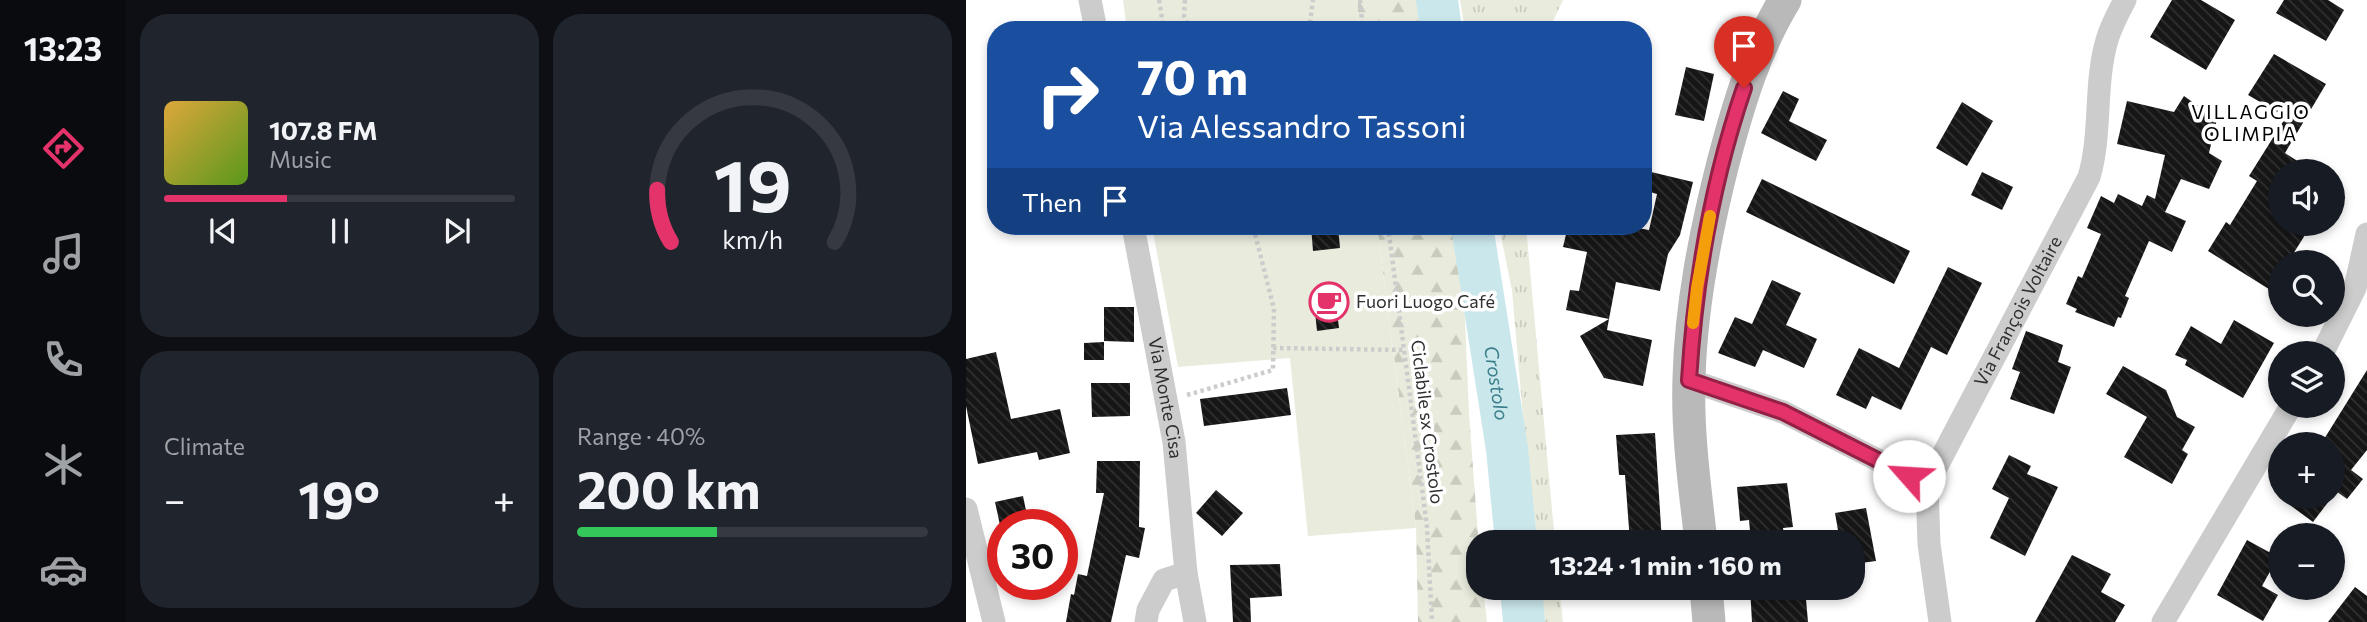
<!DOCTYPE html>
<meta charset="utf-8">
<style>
body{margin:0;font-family:Commissioner,sans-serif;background:#20242c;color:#f1f3f6;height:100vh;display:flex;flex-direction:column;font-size:26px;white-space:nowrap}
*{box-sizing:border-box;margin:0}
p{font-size:23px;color:#9ea1a6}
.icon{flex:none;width:38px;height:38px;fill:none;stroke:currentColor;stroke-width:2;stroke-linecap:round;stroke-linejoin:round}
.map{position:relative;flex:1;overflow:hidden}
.details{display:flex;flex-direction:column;gap:14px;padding:14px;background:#0d0f14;width:840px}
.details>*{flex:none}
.guide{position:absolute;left:21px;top:21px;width:665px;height:214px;border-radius:28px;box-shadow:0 4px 10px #0003;background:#1a4fa0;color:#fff;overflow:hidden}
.controls{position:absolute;left:1302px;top:159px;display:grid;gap:14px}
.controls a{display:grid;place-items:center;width:77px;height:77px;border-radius:50%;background:#171b24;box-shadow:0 4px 10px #0003;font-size:35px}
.speed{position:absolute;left:21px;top:509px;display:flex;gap:14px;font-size:35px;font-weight:700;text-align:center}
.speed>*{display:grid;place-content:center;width:91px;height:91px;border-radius:50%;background:#171b24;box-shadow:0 4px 10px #0003;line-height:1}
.speed .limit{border:10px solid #d22;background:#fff;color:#111}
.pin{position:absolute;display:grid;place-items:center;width:60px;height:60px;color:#fff;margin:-72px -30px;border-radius:50% 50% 50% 0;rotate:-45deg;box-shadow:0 0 7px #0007}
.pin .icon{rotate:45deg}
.me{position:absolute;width:77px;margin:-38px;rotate:296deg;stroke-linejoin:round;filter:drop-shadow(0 0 5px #0008)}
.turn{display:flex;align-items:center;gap:24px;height:147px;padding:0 35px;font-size:32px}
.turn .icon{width:91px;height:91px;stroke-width:2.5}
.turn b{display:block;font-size:49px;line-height:60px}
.then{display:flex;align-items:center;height:66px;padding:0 35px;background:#0003;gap:14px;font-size:26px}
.big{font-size:52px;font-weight:700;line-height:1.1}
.details .tile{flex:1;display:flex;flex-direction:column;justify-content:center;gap:10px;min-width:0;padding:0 24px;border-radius:28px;background:#20242c}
.details .dial{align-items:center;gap:0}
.dial svg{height:182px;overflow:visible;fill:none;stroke:#363941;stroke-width:7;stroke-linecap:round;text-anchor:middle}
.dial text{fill:#f1f3f6;stroke:none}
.song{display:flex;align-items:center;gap:21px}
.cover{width:84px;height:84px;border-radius:10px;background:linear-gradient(135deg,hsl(40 70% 55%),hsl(90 70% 35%))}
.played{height:7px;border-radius:4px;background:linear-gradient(90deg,#e4336a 35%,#363941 35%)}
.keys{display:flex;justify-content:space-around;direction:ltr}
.heat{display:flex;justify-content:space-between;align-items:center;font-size:38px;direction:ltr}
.charge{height:10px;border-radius:5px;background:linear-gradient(90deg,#34c759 40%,#363941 0)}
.details .tiles{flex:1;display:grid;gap:14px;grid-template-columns:repeat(2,1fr)}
.trip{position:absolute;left:500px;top:530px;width:399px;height:70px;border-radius:28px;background:#171b24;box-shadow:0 4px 10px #0003;font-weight:700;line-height:70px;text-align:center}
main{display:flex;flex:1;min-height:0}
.tab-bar{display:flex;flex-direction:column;width:126px;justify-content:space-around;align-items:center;background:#090b0e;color:#9ea1a6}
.tab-bar .icon{width:49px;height:49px}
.tab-bar .selected{color:#e4336a}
.tab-bar b{font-size:32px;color:#f1f3f6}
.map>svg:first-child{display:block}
.grass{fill:url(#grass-tufts)}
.forest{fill:url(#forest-firs)}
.green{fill:#e9ecdd}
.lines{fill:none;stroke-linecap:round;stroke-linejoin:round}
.river{stroke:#cae7ec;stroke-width:42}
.building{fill:url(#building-back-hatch)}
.path{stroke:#ccc;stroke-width:4.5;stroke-dasharray:3.5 3.5;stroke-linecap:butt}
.street{stroke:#ccc;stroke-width:23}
.secondary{stroke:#b9b9b9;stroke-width:33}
.route-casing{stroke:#942145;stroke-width:18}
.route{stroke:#e4336a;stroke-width:12}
.slow{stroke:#f59e0b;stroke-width:12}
.labels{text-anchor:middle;stroke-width:7;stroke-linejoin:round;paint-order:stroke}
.poi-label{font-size:18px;fill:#2f2f2f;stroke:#fff;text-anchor:start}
.street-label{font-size:18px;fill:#2f2f2f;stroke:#fff}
.neighbourhood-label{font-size:19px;letter-spacing:2px;fill:#000;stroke:#fff}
.water-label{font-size:19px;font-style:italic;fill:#3b7f8b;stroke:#fff}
</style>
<main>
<nav class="tab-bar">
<b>13:23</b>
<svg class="icon selected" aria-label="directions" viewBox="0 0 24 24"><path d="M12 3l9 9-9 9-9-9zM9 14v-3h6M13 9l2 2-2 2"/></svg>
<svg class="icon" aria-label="music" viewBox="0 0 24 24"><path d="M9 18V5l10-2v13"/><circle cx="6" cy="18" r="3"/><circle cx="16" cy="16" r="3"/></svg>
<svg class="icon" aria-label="phone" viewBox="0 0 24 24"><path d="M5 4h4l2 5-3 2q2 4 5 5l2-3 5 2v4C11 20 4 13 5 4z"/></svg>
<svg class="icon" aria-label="climate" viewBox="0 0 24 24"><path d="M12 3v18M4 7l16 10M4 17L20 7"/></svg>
<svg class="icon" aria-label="car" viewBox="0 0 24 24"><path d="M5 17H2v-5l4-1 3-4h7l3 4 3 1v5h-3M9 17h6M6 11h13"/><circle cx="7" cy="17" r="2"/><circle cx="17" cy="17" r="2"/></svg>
</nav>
<section class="details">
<div class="tiles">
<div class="tile">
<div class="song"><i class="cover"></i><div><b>107.8 FM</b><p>Music</p></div></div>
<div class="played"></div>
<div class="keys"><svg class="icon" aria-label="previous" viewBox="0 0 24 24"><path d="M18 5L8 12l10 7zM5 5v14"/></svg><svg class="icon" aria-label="pause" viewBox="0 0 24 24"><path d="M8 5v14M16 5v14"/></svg><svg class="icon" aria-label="next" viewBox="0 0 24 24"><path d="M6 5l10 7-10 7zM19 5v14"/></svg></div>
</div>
<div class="tile dial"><svg viewBox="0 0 100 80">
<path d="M14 69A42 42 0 1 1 86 69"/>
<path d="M14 69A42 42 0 0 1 8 46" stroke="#e4336a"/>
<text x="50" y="56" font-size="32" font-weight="700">19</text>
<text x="50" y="72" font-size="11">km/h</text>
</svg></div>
<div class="tile"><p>Climate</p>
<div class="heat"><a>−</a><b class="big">19°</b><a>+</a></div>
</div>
<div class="tile"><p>Range · 40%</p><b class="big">200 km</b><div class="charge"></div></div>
</div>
</section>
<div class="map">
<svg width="1401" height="622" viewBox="0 0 1401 622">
<defs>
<pattern id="grass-tufts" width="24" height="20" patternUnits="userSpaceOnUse" patternTransform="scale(1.75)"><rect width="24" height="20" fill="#e9ecdd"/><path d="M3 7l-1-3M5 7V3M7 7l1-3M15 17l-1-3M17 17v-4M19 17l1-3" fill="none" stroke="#c8cbbe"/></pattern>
<pattern id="forest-firs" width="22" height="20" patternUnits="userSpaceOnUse" patternTransform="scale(1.75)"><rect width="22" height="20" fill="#e9ecdd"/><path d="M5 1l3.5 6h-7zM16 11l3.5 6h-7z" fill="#c8cbbe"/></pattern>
<pattern id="building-back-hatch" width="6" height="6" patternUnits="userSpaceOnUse" patternTransform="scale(1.75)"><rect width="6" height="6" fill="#161616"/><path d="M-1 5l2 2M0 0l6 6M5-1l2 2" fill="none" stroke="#303030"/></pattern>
</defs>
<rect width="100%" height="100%" fill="#fff"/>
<g class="grass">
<path d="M 494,0 L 597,0 L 583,30 L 499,30 Z"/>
<path d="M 533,226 L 560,226 L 589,542 L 568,542 L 546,291 Z"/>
<path d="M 573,588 L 593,588 L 597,622 L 576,622 Z"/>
</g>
<g class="forest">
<path d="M 391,0 L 465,0 L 468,30 L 393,30 Z"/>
<path d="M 411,226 L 493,226 L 496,250 L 503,413 L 513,549 L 513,588 L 517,588 L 521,622 L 452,622 L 450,528 Z"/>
</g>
<g class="green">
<path d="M 157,0 L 391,0 L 393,30 L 161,30 Z"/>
<path d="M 186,226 L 411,226 L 450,528 L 342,536 L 324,358 L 212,367 Z"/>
</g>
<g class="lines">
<g class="river">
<path d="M 471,0 L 475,30"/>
<path id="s1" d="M 506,226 L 541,449 L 550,542"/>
<path d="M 555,588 L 558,622"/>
</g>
</g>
<g class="building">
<path d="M 1206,0 L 1235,0 L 1269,20 L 1240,70 L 1184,37 Z"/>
<path d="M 1318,0 L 1362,0 L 1378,10 L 1360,41 L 1310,13 Z"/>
<path d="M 1308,54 L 1360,84 L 1319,153 L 1349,172 L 1314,172 L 1314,224 L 1346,224 L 1322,262 L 1314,262 L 1314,278 L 1306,291 L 1242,251 L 1260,222 L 1264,225 L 1291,181 L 1283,176 L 1320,117 L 1282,95 Z"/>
<path d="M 720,67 L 748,74 L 738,121 L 709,115 Z"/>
<path d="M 817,91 L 833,99 L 823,121 L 861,140 L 850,161 L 795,133 Z"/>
<path d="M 1218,96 L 1251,119 L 1243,153 L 1256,161 L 1243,189 L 1215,179 L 1199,212 L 1220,221 L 1206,252 L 1183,241 L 1159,296 L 1163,298 L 1155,318 L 1152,317 L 1148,327 L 1109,312 L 1111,309 L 1100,304 L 1112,276 L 1116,278 L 1135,234 L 1121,228 L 1135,196 L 1148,203 L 1152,194 L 1176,206 L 1181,195 L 1189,199 L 1199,155 L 1151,144 L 1161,101 L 1208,112 Z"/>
<path d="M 996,102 L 1027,121 L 1001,166 L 970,148 Z"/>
<path d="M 681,171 L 727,182 L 714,235 L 702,254 L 694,291 L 650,282 L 643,319 L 600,310 L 604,290 L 613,291 L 621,252 L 597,247 L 602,226 L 661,226 L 683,230 L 691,194 L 677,190 Z"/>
<path d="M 1016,172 L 1047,187 L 1036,210 L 1005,195 Z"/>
<path d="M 796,179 L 944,251 L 928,284 L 780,212 Z"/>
<path d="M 345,226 L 372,226 L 374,248 L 347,251 Z"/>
<path d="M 982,267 L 1016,283 L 981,355 L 965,347 L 935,410 L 906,396 L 900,409 L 870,395 L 893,348 L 933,368 Z"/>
<path d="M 806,280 L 835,293 L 820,325 L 851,339 L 838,368 L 797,350 L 789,367 L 752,353 L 769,317 L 786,324 Z"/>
<path d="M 368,289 L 373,328 L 351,331 L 347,292 Z"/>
<path d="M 138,307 L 168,307 L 168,342 L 138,341 Z"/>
<path d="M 643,319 L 641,330 L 686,340 L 677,386 L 638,378 L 614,336 Z"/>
<path d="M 1268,320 L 1308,343 L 1277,398 L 1219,365 L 1221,360 L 1209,355 L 1225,326 L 1255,344 Z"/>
<path d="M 1060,331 L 1097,345 L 1092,362 L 1105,367 L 1088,414 L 1044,399 L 1054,372 L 1046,369 Z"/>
<path d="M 138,342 L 138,360 L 118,360 L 118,343 Z"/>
<path d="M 30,352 L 45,419 L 94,409 L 104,453 L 73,460 L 71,452 L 12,464 L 0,406 L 0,359 Z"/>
<path d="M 1157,366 L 1200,390 L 1211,417 L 1229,427 L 1216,450 L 1222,454 L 1206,484 L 1158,457 L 1181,417 L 1140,394 Z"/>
<path d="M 1401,370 L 1401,450 L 1385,470 L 1397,479 L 1381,499 L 1370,491 L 1367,495 L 1367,444 L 1355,444 Z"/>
<path d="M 125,383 L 164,383 L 164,416 L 126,417 Z"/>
<path d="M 321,388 L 325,415 L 238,426 L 234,399 Z"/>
<path d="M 689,433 L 696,542 L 664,542 L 659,475 L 653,475 L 650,435 Z"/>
<path d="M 1043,455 L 1065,466 L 1061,474 L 1092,487 L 1059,556 L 1024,538 L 1043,498 L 1026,489 Z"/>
<path d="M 131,461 L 174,461 L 173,527 L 179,528 L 173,558 L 160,555 L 145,622 L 100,622 L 105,594 L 108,595 L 112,574 L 121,576 L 138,493 L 130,493 Z"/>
<path d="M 821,483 L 827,527 L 817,528 L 819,542 L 785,542 L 783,520 L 774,521 L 771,487 Z"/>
<path d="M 250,490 L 277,513 L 256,536 L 230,513 Z"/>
<path d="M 57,496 L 63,525 L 34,525 L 29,502 Z"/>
<path d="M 1313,497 L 1366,497 L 1347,522 Z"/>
<path d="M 900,508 L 910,561 L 887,564 L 887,542 L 874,542 L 869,513 Z"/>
<path d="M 1281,540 L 1312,557 L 1296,586 L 1312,595 L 1297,621 L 1251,595 Z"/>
<path d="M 1106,555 L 1145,574 L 1135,592 L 1159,605 L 1149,622 L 1069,622 Z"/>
<path d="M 314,564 L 316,596 L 284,598 L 285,622 L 267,622 L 264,565 Z"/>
<path d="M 1389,587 L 1401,596 L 1401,622 L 1362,622 Z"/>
<path d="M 784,588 L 839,588 L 842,622 L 786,622 Z"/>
</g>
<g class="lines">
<g class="path">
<path d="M 193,0 L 198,30"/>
<path d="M 219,0 L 218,16 L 224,30"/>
<path d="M 394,0 L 397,30"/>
<path d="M 343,30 L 347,0"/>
<path d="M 422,226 L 461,527 L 466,622"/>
<path d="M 307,348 L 438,350"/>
<path d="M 221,395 L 307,370 L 308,309 L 287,226"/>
</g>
<g class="street">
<path d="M 124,0 L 130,30"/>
<path id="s2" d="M 167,226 L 208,442 L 220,573 L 229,622"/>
<path d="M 1356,354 L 1389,288 L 1401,234"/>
<path d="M 723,380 L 817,412 L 961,485"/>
<path d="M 0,509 L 28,622"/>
<path d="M 180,622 L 182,610 L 198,580 L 220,573"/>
<path id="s3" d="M 974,622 L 963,544 L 961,485 L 1123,177 C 1136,133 1128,84 1141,40 C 1145,26 1152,13 1159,0"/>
<path d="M 1197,622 L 1325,406"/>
</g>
<g class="secondary">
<path d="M 735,542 C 729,488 721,433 723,378 C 725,305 739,234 757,163 C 772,106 788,51 819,0"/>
<path d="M 740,588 L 743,622"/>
</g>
</g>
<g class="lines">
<g class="route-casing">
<path id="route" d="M 778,88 C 746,182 729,281 723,380 L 817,412 L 943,476"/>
</g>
<use href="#route" class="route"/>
<path class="slow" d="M 727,323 L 731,288 L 744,216"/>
</g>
<defs>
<g id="cafe-ring" transform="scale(2.0125)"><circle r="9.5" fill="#fff" stroke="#e4336a" stroke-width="1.5"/><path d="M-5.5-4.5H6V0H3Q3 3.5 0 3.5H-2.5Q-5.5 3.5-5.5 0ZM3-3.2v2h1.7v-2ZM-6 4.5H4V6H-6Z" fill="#e4336a"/></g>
</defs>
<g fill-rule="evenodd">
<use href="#cafe-ring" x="363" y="302"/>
</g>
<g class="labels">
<g class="poi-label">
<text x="390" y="308">Fuori Luogo Café</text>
</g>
<g class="street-label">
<text dy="6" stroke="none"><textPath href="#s3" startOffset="334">Via François Voltaire</textPath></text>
<text dy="6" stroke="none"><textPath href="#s2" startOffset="175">Via Monte Cisa</textPath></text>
<text transform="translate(461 422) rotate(83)" y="6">Ciclabile sx Crostolo</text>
</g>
<g class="neighbourhood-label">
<text x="1285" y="119">VILLAGGIO<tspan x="1285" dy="22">OLIMPIA</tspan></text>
</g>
<g class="water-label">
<text dy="7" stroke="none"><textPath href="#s1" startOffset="159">Crostolo</textPath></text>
</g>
</g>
</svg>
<div class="controls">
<a><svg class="icon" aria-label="sound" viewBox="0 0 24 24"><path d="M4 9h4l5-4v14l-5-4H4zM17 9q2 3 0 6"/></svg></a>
<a><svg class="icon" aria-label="search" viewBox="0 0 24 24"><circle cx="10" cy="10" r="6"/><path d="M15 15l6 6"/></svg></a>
<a><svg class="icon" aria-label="layers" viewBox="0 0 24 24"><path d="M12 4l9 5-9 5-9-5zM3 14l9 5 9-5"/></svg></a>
<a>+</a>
<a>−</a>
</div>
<div class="speed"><div class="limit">30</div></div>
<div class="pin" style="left:778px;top:88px;background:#d93025"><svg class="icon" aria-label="arrive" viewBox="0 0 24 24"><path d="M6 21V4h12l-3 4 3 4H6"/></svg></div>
<svg class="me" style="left:943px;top:476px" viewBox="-20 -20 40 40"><circle r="19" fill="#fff"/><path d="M0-13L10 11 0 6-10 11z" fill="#e4336a"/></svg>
<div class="trip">13:24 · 1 min · 160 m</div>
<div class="guide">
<div class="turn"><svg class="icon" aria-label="right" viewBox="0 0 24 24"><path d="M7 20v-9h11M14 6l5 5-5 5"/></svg><div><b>70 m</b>Via Alessandro Tassoni</div></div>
<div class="then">Then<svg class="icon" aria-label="arrive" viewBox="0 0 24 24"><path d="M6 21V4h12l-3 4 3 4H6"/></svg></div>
</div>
</div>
</main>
